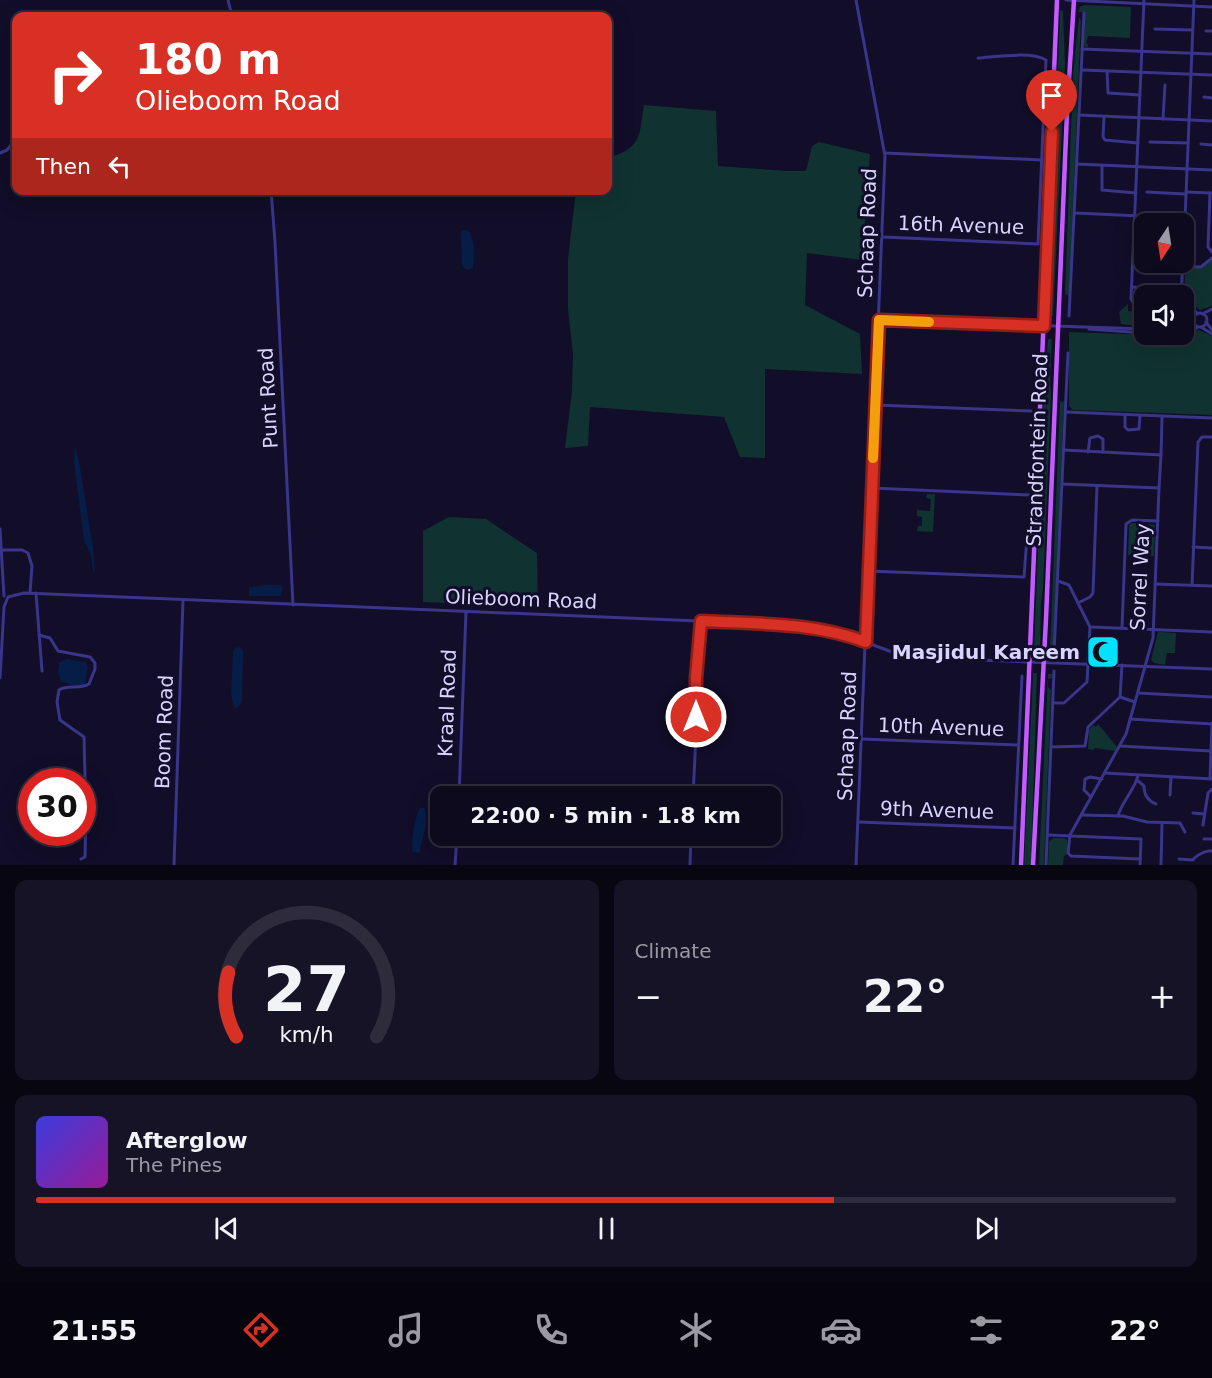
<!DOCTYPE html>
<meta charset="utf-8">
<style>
body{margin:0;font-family:"DejaVu Sans",sans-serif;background:#171327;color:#f1f3f6;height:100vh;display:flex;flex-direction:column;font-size:22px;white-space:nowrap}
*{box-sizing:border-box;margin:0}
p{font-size:20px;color:#9b9aa4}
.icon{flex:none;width:33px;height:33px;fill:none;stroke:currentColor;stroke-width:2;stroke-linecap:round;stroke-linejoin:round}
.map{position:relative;height:865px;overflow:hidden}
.details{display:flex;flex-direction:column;gap:15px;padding:15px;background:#080610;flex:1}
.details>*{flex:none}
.banner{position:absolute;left:12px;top:12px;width:600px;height:183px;border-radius:12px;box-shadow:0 6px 24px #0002,0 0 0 2px #2e2b3c;background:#d93025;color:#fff;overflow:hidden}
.needle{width:39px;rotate:192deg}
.tools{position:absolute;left:1134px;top:213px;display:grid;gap:12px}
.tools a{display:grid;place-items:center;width:60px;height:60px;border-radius:12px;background:#0e0a1e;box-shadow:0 6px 24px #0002,0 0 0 2px #2e2b3c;font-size:30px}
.speed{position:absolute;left:18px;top:768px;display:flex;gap:12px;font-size:30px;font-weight:700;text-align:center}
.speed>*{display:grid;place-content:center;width:78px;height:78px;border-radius:50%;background:#0e0a1e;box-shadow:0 6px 24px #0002,0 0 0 2px #2e2b3c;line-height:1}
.speed .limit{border:9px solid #d22;background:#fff;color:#111}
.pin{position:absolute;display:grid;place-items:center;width:51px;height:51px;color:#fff;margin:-62px -26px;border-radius:50% 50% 50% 0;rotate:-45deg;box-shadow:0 0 6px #0007}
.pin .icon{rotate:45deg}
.me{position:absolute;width:66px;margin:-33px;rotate:0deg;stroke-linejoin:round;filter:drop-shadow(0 0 4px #0008)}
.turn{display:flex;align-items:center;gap:21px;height:126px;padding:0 24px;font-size:27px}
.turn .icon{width:78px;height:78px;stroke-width:2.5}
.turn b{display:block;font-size:42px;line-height:51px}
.then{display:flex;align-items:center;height:57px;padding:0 24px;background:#0003;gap:12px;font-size:22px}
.big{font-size:45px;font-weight:700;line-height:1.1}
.details .tile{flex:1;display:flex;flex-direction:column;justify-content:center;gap:9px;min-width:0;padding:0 21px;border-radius:12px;background:#171327}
.details .dial{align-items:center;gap:0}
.dial svg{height:156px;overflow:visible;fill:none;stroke:#2e2b3c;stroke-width:7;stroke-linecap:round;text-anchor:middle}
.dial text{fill:#f1f3f6;stroke:none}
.song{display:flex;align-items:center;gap:18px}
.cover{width:72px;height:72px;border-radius:9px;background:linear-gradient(135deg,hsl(240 70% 55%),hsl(300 70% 35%))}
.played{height:6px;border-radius:3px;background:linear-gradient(90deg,#d93025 70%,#2e2b3c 70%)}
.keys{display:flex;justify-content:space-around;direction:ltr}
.heat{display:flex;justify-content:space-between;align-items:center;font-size:33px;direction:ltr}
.details .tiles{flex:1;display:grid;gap:15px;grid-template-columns:1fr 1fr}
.tile:last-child{grid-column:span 2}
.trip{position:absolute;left:430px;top:786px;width:351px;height:60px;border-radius:12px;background:#0e0a1e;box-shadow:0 6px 24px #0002,0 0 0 2px #2e2b3c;font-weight:700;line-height:60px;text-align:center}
.tabs{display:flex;height:96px;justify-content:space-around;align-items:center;background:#06040c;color:#9b9aa4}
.tabs .icon{width:42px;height:42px}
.tabs .selected{color:#d93025}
.tabs b{font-size:27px;color:#f1f3f6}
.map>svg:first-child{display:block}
.green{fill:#103231}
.water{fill:#061d48}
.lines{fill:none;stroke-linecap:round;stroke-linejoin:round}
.minor{stroke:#39358a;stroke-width:3}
.primary{stroke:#c45bff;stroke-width:4.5}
.route-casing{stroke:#8d1f18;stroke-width:15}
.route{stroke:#d93025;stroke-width:10}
.slow{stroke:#f59e0b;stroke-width:10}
.labels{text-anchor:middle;stroke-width:6;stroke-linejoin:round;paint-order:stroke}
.street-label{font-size:20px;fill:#d9d4ff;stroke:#120d28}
.poi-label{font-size:20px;font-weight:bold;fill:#d9d4ff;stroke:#120d28;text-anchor:end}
</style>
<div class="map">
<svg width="1212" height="865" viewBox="0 0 1212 865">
<rect width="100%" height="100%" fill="#120d28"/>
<g class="green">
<path d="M 1084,5 L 1131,7 L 1130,38 L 1088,36 L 1086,44 L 1088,44 L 1088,47 L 1085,47 L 1084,44 L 1085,12 L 1078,12 L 1080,7 Z"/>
<path d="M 1063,10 L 1065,67 L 1053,316 L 1049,316 L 1060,11 Z"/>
<path d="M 1079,17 L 1081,21 L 1069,296 L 1065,294 L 1073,75 Z"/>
<path d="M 644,105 L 716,111 L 718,166 L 787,171 L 806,171 L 812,146 L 819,142 L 870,154 L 862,260 L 807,253 L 805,305 L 860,334 L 862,374 L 765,369 L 765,458 L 740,457 L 724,417 L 590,407 L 588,446 L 565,448 L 572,391 L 573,354 L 568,309 L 568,259 L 575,198 L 579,191 L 608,190 L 608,158 C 642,148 639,136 644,105 Z"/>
<path d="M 1212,260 L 1212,306 L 1200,310 L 1185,298 L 1185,272 L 1189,273 L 1189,268 L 1202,268 Z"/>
<path d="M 1128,304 L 1128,311 L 1140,312 L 1140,307 L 1144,308 L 1144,327 L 1121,324 L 1119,312 Z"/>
<path d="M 1199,330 L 1212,336 L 1212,415 L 1073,410 L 1069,406 L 1069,332 L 1181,336 Z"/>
<path d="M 1048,339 L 1052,339 L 1050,382 L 1051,395 L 1043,589 L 1041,603 L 1040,651 L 1034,653 L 1044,386 Z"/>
<path d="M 1060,401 L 1064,402 L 1053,657 L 1050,651 Z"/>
<path d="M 927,494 L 935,494 L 933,532 L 917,531 L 918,526 L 922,526 L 922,517 L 917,516 L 917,510 L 930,511 L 931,499 L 926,498 Z"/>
<path d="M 449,517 L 486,519 L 537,553 L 538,607 L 423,602 L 423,531 Z"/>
<path d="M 1132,523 L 1155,525 L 1154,556 L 1128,555 L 1129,525 Z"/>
<path d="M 1158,632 L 1176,633 L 1175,653 L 1167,653 L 1165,665 L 1154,663 L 1151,660 Z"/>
<path d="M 1033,673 L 1037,673 L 1031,865 L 1024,865 Z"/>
<path d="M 1048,674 L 1052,674 L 1052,678 L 1048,679 L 1048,687 L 1051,690 L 1044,865 L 1039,865 Z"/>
<path d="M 1098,724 L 1117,747 L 1115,751 L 1095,748 L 1093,750 L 1088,749 L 1089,730 L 1093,725 L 1096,727 Z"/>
<path d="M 1053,838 L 1064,838 L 1067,840 L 1067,854 L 1064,856 L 1063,865 L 1048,865 L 1049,842 Z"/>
</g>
<g class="water">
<path d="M 461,230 L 468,230 C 476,241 474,256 473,268 L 468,270 L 462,267 Z"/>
<path d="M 75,447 L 79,461 L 93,547 L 95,572 L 93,572 L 91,555 L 84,541 L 74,463 Z"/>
<path d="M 266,585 L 279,585 L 283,588 L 281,596 L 249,596 L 249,587 Z"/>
<path d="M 239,647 L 243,651 L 242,702 L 238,707 L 234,708 L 231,695 L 233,651 L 235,648 Z"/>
<path d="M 66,659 L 85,662 L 88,666 L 85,686 L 72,685 L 61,681 L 58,673 L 59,663 Z"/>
<path d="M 420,808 L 424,808 C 430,822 421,839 420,853 L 413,852 C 410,843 415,815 420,808 Z"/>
</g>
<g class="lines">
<g class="minor">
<path d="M 228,0 L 232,16"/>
<path d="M 856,0 L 885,156 L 856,865"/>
<path d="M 1066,0 L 1212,7"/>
<path d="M 1144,0 L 1131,299 L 1134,304 L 1144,305"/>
<path d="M 1155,29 L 1192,30"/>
<path d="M 1206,31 L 1212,31"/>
<path d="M 1082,49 L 1212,54"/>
<path d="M 1082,70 L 1212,75"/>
<path d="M 1107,71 L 1108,93 L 1140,95"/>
<path d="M 1204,97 L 1212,98"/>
<path d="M 1079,115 L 1212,121"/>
<path d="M 1104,117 L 1103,137 L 1105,140 L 1138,143"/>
<path d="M 1163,119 L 1165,85"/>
<path d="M 1150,142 L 1188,143"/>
<path d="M 1201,144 L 1212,145"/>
<path d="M 0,153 L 7,150 L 16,139"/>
<path d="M 885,153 L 1042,160"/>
<path d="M 1077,164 L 1212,170"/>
<path d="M 1102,165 L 1102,190 L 1136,193"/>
<path d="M 271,190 L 275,242 L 293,605"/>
<path d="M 1147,192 L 1185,194"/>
<path d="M 1186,192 L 1211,193"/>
<path d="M 1210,193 L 1208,247 L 1212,252"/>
<path d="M 1075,213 L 1185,218"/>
<path d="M 883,237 L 1038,244 L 1046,60 C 1031,51 995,57 978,58"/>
<path d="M 1184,244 L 1194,0"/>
<path d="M 1133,264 L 1201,267 L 1212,258"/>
<path d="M 1132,287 L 1156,289 L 1156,296"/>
<path d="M 1181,296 L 1183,262"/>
<path d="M 1184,299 L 1198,314"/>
<path d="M 1184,304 L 1193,319"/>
<circle cx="1200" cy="320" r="7"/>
<path d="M 1202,314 L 1212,309"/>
<path d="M 1069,316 L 1084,13"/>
<path d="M 879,320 L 1144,329"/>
<path d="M 1206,322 L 1212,330"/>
<path d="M 1201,327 L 1212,334"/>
<path d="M 1089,329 L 1144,333"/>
<path d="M 1184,329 L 1193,322"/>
<path d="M 1184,333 L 1197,328"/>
<path d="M 876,405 L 1031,411"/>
<path d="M 1066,412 L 1212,418"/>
<path d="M 1125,415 L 1125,427 L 1128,430 L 1139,429 L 1140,416"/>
<path d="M 1064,450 L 1161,455 L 1162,417"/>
<path d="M 1088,452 L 1090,438 L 1098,436 L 1103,439 L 1103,452"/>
<path d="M 1062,484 L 1159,488 L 1153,638 L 1126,734 L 1070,835 L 1068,853 L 1071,856 L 1140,859"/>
<path d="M 872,488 L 1030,495"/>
<path d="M 1159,488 L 1161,455"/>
<path d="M 0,529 L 4,596"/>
<path d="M 1193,547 L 1212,548"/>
<path d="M 2,550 L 22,550 L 28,553 L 32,566 L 30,593"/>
<path d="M 868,571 L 1024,577 L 1027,537"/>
<path d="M 1155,584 L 1212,586"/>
<path d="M 1192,585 L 1198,442 L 1202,437 L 1212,437"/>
<path d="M 36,593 L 42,671"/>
<path d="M 1078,603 L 1090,597 L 1093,593 L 1097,486"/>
<path d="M 1090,627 L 1212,632"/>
<path d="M 1122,628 L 1126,524 L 1132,520 L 1158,521"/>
<path d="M 39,635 L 50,638 L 58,651 L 90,657 L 95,663 L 95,669 L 89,684 C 79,690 68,684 59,690 L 57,702 L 60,720 L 84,737 L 86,815 L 85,857 L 81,859"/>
<path d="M 1054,653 L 1068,353"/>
<path d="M 0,678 L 4,607 L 8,597 L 24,593 L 796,625 L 841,633 L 892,652 L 927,658 L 1212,669"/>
<path d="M 1138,693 L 1212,697"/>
<path d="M 1120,697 L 1135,702"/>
<path d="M 1053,703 L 1064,703 L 1087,682 L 1090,627 L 1069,585 L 1058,581"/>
<path d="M 1130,719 L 1212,724"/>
<path d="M 862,739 L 1018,745"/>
<path d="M 1120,746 L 1211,751"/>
<path d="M 1051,747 L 1085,746 L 1088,727 L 1120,697 L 1122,665"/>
<path d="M 1105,773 L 1212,779"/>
<path d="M 1210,778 L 1212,723"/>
<path d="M 1137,780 L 1144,786 C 1144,795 1148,801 1156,804"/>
<path d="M 1170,795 L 1171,777"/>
<path d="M 459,796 L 466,612"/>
<path d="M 693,796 L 696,736 L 696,679 L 701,622"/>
<path d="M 1091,797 L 1084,790 L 1085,779 L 1090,777 L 1102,779"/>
<path d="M 1193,813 L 1204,814"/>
<path d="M 1082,815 L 1123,816 L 1147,822 L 1180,823 L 1185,832"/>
<path d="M 1118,816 C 1122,801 1135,790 1138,775"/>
<path d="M 858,822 L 1015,828"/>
<path d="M 1203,825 L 1208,793 L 1212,789"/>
<path d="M 1048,835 L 1141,839 L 1140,865"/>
<path d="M 1204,839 L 1212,839"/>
<path d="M 1179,859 L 1193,860 C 1196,855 1207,850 1212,851"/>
<path d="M 174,865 L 183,600"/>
<path d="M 455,865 L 457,836"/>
<path d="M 690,865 L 691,836"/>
<path d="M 1013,865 L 1022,676"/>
<path d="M 1046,865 L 1054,671"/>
<path d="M 1161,865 L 1162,823"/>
</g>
<g class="primary">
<path d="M 1021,865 L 1057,0"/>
<path d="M 1033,865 L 1046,619 L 1067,112 L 1074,0"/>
</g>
</g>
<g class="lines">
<g class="route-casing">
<path id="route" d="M 696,717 L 696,678 L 701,621 C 757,624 813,622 866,642 L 879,320 L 1044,326 L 1052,132"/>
</g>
<use href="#route" class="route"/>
<path class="slow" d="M 873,458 L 879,320 L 929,322"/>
</g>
<defs>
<g id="mosque-square" transform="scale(1.725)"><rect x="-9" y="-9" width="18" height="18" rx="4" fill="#00e2ff" stroke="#120d28"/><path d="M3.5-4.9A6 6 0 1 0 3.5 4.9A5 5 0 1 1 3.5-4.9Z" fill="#111"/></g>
</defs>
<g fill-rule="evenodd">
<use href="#mosque-square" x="1103" y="652"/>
</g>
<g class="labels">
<g class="street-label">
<text transform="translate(961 225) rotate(2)" y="7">16th Avenue</text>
<text transform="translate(867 233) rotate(-88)" y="7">Schaap Road</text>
<text transform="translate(268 398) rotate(-93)" y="7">Punt Road</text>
<text transform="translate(1037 450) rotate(-88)" y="7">Strandfontein Road</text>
<text transform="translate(1140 577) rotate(-87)" y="7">Sorrel Way</text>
<text transform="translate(521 599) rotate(2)" y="7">Olieboom Road</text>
<text transform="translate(447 703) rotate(-88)" y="7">Kraal Road</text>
<text transform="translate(941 727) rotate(2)" y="7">10th Avenue</text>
<text transform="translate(164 732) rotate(-88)" y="7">Boom Road</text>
<text transform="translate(847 736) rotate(-88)" y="7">Schaap Road</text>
<text transform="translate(937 810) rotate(2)" y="7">9th Avenue</text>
</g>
<g class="poi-label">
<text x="1080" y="659">Masjidul Kareem</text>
</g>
</g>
</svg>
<div class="tools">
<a><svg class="needle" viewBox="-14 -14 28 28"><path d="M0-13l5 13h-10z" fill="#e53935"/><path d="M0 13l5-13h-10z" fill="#9b9aa4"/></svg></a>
<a><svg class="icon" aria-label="sound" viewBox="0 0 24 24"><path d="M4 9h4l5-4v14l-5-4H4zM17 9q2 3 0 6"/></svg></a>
</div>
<div class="speed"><div class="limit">30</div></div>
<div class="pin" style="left:1052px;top:132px;background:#d93025"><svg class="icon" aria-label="arrive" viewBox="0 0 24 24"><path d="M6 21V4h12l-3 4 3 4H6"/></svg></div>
<svg class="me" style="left:696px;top:717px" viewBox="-20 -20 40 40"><circle r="17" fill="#d93025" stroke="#fff" stroke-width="3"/><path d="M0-11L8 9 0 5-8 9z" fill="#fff"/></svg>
<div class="trip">22:00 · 5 min · 1.8 km</div>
<div class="banner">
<div class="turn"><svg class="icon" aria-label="right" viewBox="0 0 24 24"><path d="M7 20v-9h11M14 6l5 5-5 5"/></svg><div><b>180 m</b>Olieboom Road</div></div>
<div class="then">Then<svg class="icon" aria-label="left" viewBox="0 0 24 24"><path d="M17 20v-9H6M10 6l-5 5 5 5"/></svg></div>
</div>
</div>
<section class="details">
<div class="tiles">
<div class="tile dial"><svg viewBox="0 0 100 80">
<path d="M14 69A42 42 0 1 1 86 69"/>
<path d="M14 69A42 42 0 0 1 10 36" stroke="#d93025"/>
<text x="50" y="56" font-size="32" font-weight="700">27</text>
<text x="50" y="72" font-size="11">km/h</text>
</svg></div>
<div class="tile"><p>Climate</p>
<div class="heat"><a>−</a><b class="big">22°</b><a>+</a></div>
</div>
<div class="tile">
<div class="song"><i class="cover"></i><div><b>Afterglow</b><p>The Pines</p></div></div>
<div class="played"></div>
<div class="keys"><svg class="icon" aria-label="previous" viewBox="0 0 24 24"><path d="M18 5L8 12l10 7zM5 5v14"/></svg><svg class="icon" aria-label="pause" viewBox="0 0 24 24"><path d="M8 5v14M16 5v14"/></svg><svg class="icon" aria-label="next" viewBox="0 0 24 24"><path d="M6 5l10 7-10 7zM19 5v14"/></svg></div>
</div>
</div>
</section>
<nav class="tabs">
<b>21:55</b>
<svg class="icon selected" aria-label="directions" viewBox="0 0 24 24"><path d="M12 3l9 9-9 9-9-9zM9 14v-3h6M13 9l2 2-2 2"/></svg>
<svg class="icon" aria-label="music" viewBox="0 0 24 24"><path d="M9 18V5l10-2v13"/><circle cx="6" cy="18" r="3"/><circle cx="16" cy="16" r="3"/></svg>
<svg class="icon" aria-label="phone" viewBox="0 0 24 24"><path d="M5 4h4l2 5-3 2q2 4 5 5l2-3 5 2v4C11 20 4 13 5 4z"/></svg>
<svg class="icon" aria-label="climate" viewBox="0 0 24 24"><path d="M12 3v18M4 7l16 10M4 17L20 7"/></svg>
<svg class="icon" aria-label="car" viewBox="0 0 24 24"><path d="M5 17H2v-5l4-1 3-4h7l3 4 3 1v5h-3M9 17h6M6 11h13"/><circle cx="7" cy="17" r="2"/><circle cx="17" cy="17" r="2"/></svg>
<svg class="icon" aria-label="filters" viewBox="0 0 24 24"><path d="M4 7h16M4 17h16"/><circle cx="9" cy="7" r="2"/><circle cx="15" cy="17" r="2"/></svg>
<b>22°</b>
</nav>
